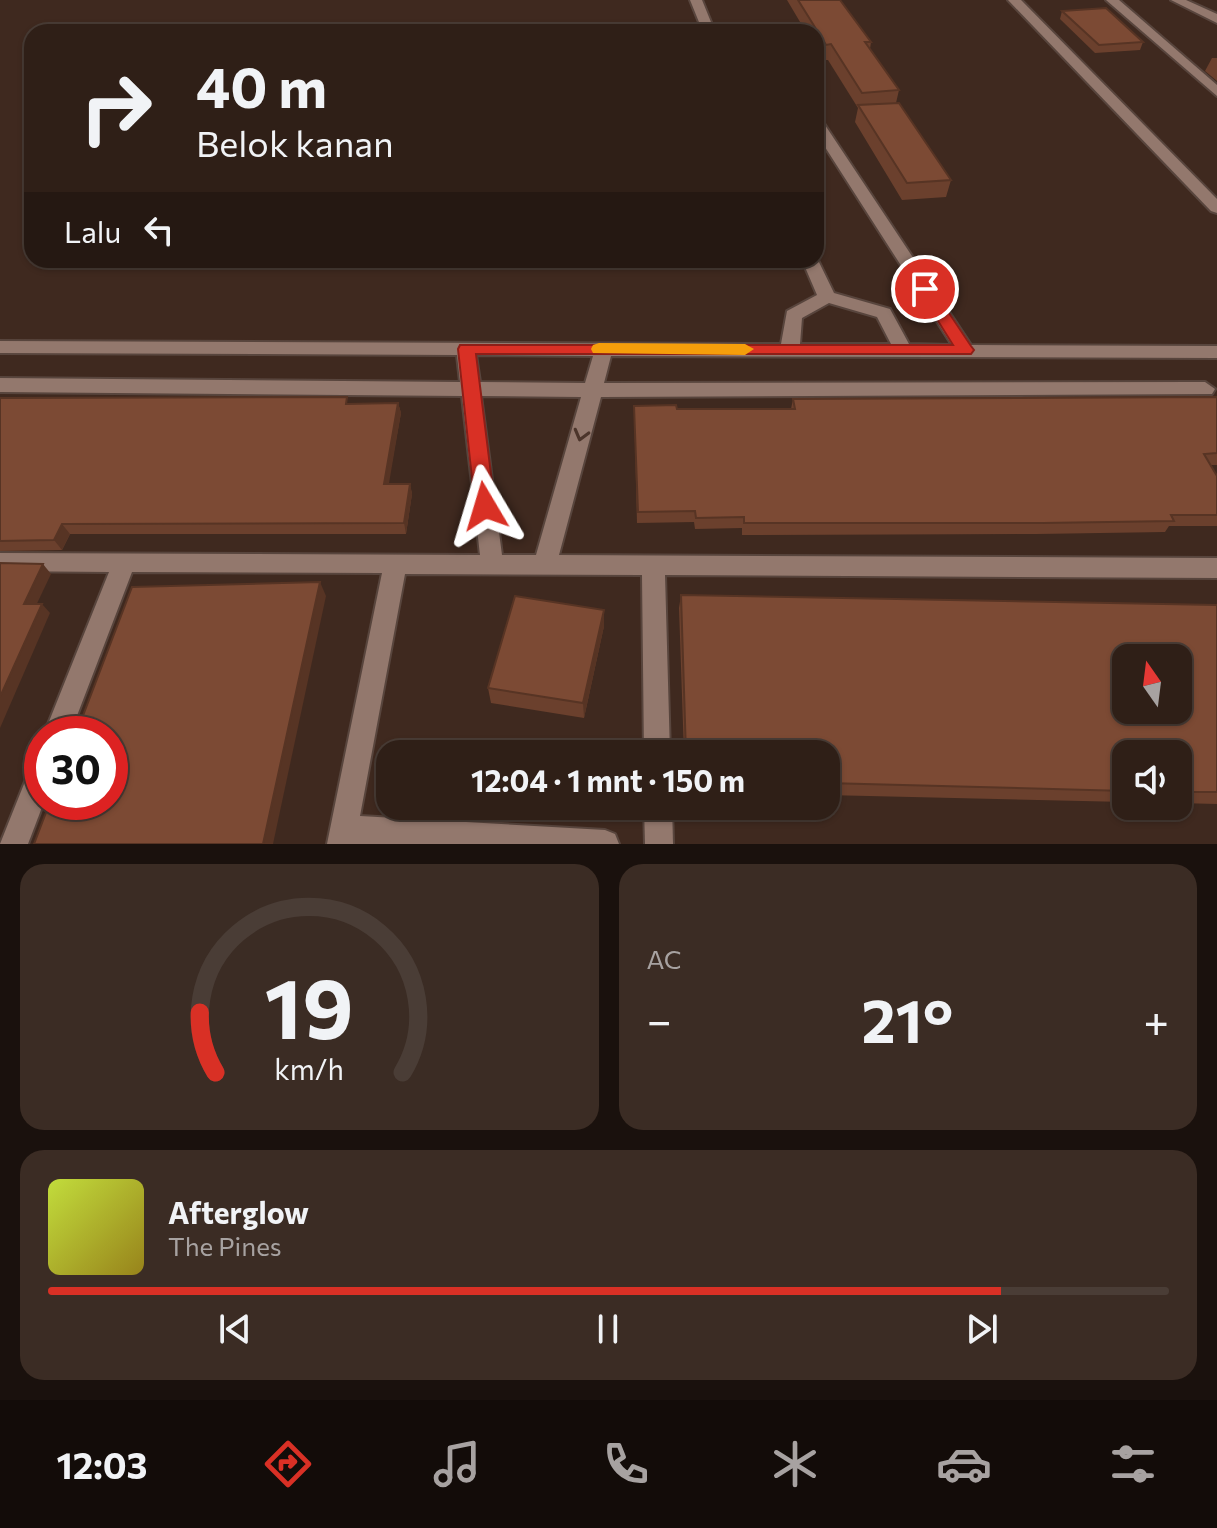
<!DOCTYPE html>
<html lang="id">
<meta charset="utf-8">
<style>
body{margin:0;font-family:Commissioner,sans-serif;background:#3b2c24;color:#f1f3f6;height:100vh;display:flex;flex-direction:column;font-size:30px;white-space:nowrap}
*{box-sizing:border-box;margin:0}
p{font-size:26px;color:#a7a2a1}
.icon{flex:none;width:44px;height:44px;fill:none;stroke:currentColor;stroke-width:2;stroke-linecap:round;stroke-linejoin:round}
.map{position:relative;height:844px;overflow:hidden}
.panel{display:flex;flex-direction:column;gap:20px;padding:20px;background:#1a110d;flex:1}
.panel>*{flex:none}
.top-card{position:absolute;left:24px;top:24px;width:800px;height:244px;border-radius:24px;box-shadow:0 2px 6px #0004,0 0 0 2px #4a3d36;background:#2f1f17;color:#f1f3f6;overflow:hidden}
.needle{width:52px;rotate:346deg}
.buttons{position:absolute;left:1112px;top:644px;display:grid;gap:16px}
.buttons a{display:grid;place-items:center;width:80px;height:80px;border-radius:16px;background:#2f1f17;box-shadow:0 2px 6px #0004,0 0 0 2px #4a3d36;font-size:40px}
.speed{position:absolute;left:24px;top:716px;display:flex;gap:16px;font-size:40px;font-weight:700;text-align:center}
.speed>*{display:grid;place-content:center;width:104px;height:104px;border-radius:50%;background:#2f1f17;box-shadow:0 2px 6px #0004,0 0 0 2px #4a3d36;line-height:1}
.speed .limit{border:12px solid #d22;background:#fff;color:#111}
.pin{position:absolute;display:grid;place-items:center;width:68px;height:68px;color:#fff;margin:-34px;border:4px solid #fff;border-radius:50%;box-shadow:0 2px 8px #0007}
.me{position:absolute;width:88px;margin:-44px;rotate:353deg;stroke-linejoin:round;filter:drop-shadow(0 0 6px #0008)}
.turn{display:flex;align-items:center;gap:28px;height:168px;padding:0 40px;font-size:36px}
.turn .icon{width:104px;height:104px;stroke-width:2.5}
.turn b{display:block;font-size:56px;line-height:68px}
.then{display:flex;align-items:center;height:76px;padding:0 40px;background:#0003;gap:16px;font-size:30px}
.big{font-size:60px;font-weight:700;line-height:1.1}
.panel .card{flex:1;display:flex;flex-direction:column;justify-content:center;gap:12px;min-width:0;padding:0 28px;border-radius:24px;background:#3b2c24}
.panel .dial{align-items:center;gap:0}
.dial svg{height:208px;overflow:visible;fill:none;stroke:#4a3d36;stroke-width:7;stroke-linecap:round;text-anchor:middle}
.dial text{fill:#f1f3f6;stroke:none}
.song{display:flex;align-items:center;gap:24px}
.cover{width:96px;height:96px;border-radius:12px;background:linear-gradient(135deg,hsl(70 70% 55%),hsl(50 70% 35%))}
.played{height:8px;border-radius:4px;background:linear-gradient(90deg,#d93025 85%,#4a3d36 85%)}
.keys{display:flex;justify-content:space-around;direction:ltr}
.heat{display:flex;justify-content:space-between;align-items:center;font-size:44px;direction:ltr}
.panel .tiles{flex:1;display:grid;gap:20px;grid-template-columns:1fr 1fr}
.card:last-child{grid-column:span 2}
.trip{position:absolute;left:376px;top:740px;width:464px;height:80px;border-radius:24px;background:#2f1f17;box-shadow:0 2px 6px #0004,0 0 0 2px #4a3d36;font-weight:700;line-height:80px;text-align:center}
.tabs{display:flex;height:128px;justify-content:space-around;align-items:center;background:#130c09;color:#a7a2a1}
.tabs .icon{width:56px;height:56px}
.tabs .selected{color:#d93025}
.tabs b{font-size:36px;color:#f1f3f6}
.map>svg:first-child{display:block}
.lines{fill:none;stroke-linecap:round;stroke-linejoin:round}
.minor-casing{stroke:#58453d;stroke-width:4}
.minor{fill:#93786d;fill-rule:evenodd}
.wall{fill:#6b402d}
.shaded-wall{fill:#573424}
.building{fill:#7c4a34;stroke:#573424;stroke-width:2;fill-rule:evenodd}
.oneway{stroke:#4c352b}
.route{fill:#d93025;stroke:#8d1f18;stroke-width:2}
.slow{fill:#f59e0b}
</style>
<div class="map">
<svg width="1217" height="844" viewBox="0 0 1217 844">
<rect width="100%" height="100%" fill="#3f291f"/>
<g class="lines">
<g class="minor-casing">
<g id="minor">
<path d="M 690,0 L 702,0 L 715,32 L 703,32 Z"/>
<path d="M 1008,0 L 1021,0 L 1217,199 L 1217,213 L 1211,211 Z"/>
<path d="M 1106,0 L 1119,0 L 1217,85 L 1217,96 Z"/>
<path d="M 1171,0 L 1186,0 L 1217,14 L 1217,23 Z"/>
<path d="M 816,118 L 823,122 L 971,345 L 1217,346 L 1217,358 L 611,356 L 604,383 L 1205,382 L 1215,389 L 1212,394 L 601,397 L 559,555 L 1217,558 L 1217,578 L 665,575 L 670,754 L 644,754 L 642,575 L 405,574 L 360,816 L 605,830 L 615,834 L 619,844 L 327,844 L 382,573 L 132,572 L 70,734 L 44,734 L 109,572 L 0,571 L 0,553 L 480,555 L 462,396 L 0,392 L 0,378 L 460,382 L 457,355 L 0,353 L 0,341 L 781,344 L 787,311 L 817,295 L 802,260 L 816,260 L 816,256 L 834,293 L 890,309 L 909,344 L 952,345 L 816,133 ZM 829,303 L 877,317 L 891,344 L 800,344 L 802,318 ZM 476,355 L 593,356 L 585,383 L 480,382 ZM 481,396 L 581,397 L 536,555 L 502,555 Z"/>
<path d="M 42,760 L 44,802 L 28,844 L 0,844 L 32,764 Z"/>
<path d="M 644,806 L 672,806 L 673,844 L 645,844 Z"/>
</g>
</g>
<use href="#minor" class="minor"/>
</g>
<g class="wall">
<path d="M 787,0 L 840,0 L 871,42 L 870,49 L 899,90 L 896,103 L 951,180 L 946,197 L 902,200 L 855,122 L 858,108 L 828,60 L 823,60 L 816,48 L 816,32 L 806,32 Z"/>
<path d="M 1062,11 L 1143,42 L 1140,50 L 1095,53 L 1060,19 Z"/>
<path d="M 1212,58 L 1217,58 L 1217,81 L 1205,71 Z"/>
<path d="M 1217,397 L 1217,465 L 1210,465 L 1217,476 L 1217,526 L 1169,526 L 1165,532 L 1037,534 L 742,535 L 742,528 L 695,529 L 694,522 L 637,523 L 634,406 L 677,409 L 791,409 L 793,399 Z"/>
<path d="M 0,398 L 349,404 L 398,403 L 401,413 L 388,484 L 410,484 L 412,494 L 406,534 L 70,534 L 62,550 L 0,551 Z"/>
<path d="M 681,595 L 1217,605 L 1217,804 L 1178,803 L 1178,754 L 1126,754 L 1126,802 L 826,795 L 826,754 L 684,754 L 679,608 Z"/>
<path d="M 604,610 L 604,626 L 584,718 L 491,703 L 488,688 Z"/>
</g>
<g class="shaded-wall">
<path d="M 398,403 L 401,413 L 387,495 L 384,484 Z"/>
<path d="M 410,484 L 412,494 L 406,534 L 404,523 Z"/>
<path d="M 62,524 L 70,534 L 62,550 L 54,540 Z"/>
<path d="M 43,564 L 51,574 L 32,614 L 24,604 Z"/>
<path d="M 320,582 L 326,596 L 273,844 L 263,844 Z"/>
<path d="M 42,604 L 50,613 L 0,728 L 0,697 Z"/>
<path d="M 604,610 L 604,626 L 584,718 L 583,703 Z"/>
</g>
<g class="building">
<path d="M 798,0 L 840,0 L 871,42 L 865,42 L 899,90 L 862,93 L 831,44 L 826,45 Z"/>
<path d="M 1106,8 L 1143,42 L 1099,45 L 1062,11 Z"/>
<path d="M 899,103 L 951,180 L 907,183 L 858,105 Z"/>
<path d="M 347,397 L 346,404 L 398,403 L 384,484 L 410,484 L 404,523 L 62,524 L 54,540 L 0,541 L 0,398 Z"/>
<path d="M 1217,397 L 1217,453 L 1204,454 L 1217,476 L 1217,515 L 1171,515 L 1174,521 L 1043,523 L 744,523 L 744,517 L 696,518 L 695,511 L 638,512 L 634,406 L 676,405 L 677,409 L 795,409 L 793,399 Z"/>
<path d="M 0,563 L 43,564 L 24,604 L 42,604 L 0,697 Z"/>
<path d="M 320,582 L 263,844 L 34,844 L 50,802 L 110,802 L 110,734 L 76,734 L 132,587 Z"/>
<path d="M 681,595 L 1217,605 L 1217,792 L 1178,792 L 1178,754 L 1126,754 L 1126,791 L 826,783 L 826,754 L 686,754 ZM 1126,658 L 1178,658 L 1178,710 L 1126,710 Z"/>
<path d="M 515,596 L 604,610 L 583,703 L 488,688 Z"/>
</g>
<defs><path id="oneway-chevron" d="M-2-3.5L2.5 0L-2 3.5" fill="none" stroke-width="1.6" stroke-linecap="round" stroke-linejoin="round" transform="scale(2)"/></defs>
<use class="oneway" href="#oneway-chevron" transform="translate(581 435) rotate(105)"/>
<path class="route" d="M 925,284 L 931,286 L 971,346 L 974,350 L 971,354 L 476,354 L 495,506 L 492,512 L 478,512 L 475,506 L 458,349 L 460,345 L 953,345 L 918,289 Z"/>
<path class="slow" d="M 599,343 L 745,344 L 754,349 L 745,355 L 593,353 L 591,349 L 593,345 Z"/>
</svg>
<div class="buttons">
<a><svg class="needle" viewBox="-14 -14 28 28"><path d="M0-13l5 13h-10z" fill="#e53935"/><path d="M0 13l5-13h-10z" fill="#a7a2a1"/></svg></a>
<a><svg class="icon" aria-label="sound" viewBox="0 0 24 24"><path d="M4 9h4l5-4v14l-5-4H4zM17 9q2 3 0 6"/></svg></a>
</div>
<div class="speed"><div class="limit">30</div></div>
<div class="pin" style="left:925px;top:289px;background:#d93025"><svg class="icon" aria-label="arrive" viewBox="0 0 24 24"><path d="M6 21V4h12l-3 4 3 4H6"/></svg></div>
<svg class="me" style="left:485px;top:506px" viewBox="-20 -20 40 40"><path d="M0-17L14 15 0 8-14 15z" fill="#d93025" stroke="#fff" stroke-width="4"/></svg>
<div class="trip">12:04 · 1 mnt · 150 m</div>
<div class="top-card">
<div class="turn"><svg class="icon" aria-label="right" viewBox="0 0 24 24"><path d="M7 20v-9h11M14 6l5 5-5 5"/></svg><div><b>40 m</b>Belok kanan</div></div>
<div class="then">Lalu<svg class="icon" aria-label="left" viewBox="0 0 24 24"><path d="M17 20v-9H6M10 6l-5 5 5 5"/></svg></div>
</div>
</div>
<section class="panel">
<div class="tiles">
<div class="card dial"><svg viewBox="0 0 100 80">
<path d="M14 69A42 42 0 1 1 86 69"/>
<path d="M14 69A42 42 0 0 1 8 46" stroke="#d93025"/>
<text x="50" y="56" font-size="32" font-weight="700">19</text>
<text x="50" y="72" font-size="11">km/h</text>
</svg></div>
<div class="card"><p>AC</p>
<div class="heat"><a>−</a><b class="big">21°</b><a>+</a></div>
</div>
<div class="card">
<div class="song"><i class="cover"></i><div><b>Afterglow</b><p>The Pines</p></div></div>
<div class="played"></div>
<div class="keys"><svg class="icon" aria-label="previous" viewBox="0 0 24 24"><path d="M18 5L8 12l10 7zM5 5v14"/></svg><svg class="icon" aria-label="pause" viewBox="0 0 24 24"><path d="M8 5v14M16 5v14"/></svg><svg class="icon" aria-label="next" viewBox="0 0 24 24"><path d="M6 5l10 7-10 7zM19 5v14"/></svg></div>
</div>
</div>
</section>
<nav class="tabs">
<b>12:03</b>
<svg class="icon selected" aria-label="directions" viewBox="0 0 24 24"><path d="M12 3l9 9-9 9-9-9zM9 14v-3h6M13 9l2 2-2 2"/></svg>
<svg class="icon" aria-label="music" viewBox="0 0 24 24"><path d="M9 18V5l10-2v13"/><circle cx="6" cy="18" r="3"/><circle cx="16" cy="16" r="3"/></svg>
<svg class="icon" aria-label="phone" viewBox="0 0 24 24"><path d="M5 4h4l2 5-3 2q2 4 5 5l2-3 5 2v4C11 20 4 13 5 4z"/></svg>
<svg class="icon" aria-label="climate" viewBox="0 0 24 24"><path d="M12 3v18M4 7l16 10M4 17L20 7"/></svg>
<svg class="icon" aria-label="car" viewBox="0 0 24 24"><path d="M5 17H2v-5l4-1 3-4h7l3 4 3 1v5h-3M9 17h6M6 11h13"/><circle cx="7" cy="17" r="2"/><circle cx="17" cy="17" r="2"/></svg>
<svg class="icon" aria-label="filters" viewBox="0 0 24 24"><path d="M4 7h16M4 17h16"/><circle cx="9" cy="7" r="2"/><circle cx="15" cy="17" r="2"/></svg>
</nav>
